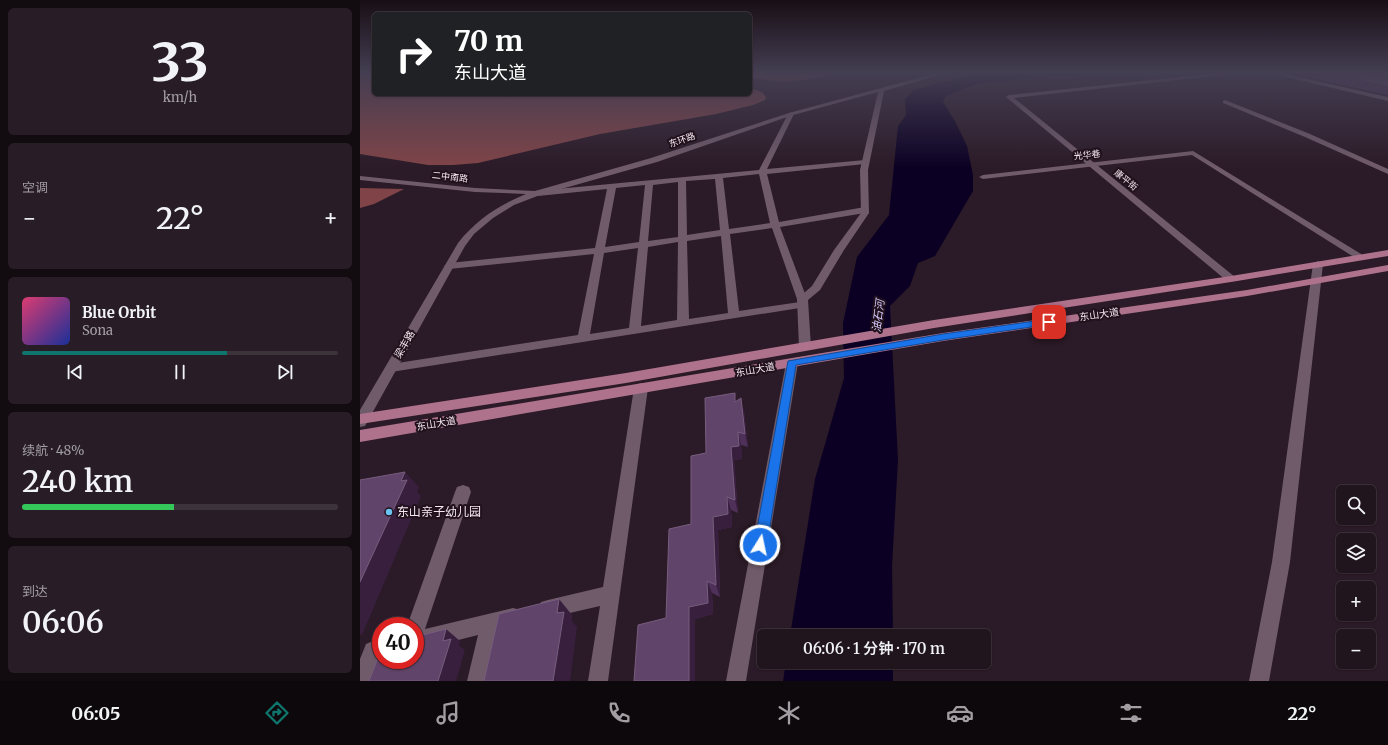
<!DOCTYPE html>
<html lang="zh">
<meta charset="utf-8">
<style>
body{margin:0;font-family:Merriweather,"Noto Sans SC",serif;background:#281d26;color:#f1f3f6;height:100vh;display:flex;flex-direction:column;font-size:15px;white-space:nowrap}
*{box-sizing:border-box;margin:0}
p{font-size:13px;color:#a29ea4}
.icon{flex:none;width:22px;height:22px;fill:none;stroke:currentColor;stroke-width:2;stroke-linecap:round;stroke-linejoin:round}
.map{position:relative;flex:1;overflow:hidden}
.details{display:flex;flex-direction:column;gap:8px;padding:8px;background:#120b10;width:360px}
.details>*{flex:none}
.hud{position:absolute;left:12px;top:12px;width:380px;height:84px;border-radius:6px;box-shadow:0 1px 3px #0004,0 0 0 1px #3d333b;background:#202124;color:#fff;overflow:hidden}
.tools{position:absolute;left:976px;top:485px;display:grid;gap:8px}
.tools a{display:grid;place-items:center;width:40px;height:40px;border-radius:6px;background:#20141d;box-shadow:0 1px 3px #0004,0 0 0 1px #3d333b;font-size:20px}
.speed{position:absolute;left:12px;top:617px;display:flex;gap:8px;font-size:20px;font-weight:700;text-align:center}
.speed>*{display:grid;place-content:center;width:52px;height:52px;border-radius:50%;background:#20141d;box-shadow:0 1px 3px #0004,0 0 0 1px #3d333b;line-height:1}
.speed .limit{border:6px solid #d22;background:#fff;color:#111}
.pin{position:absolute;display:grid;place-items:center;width:34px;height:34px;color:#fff;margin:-17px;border-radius:8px;box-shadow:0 2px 6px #0006}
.me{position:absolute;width:44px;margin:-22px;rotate:10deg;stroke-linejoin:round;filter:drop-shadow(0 0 3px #0008)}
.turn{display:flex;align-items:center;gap:14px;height:84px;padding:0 16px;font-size:18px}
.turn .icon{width:52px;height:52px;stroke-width:2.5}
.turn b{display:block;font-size:28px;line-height:34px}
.big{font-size:30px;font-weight:600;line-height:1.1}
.details .tile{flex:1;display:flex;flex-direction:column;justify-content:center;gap:6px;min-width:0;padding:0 14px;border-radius:6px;background:#281d26}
.details .dial{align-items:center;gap:0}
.dial b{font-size:52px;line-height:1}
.song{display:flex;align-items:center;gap:12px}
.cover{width:48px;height:48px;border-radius:6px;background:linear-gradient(135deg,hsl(340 70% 55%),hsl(230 70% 35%))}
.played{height:4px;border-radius:2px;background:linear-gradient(90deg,#0f766e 65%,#3d333b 65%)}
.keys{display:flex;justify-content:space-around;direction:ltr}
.heat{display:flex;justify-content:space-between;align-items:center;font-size:22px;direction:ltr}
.charge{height:6px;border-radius:3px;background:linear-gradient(90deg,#34c759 48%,#3d333b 0)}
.trip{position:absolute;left:397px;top:629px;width:234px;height:40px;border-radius:6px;background:#20141d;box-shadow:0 1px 3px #0004,0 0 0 1px #3d333b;font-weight:600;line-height:40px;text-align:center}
.dock{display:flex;height:64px;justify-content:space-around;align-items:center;background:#0d080c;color:#a29ea4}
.dock .icon{width:28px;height:28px}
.dock .active{color:#0f766e}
.dock b{font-size:18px;color:#f1f3f6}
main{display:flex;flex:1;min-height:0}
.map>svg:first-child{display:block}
.forest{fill:#804448}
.water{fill:#0b0023}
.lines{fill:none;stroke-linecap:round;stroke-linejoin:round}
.minor{fill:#705b6a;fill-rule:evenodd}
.tertiary{fill:#705b6a;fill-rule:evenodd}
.secondary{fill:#705b6a;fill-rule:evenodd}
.primary{fill:#af728c;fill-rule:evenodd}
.wall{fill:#4e3058}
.shaded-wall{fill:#381f3e}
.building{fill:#604469;stroke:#775d7e}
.route{fill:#1a73e8;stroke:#114b97}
.poi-dot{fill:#6ac3f1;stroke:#21111d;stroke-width:1.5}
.labels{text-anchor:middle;stroke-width:4;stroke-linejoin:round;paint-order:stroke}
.far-street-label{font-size:9px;fill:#f5e8f1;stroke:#21111d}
.street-label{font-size:10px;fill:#f5e8f1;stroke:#21111d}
.water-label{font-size:11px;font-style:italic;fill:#d5cbfc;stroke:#21111d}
.near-poi-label{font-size:12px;fill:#f5e8f1;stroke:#21111d;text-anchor:start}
</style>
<main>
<section class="details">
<div class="tile dial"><b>33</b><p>km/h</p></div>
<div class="tile"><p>空调</p>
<div class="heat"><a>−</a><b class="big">22°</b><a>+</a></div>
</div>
<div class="tile">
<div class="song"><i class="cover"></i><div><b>Blue Orbit</b><p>Sona</p></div></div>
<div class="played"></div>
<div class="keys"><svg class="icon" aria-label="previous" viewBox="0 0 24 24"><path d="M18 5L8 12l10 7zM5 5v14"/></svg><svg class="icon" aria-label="pause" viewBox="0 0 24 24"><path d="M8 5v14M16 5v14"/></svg><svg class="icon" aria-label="next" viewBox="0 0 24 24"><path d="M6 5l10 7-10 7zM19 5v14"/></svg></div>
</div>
<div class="tile"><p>续航 · 48%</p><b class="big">240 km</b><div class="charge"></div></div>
<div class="tile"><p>到达</p><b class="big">06:06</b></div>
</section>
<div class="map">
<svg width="1028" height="681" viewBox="0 0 1028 681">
<rect width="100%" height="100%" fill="#2b1a27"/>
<g class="forest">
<path d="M 0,72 L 14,72 L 14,94 L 390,94 L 390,88 L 402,92 L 406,97 L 405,100 L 393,105 L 356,114 L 240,134 L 118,163 L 93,165 L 68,165 L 0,154 Z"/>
<path d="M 390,72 L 478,72 C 445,82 425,84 390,77 Z"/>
<path d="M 0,188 L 44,189 L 14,204 L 0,208 Z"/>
</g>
<g class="water">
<path d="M 624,72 L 816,72 L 693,76 L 664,78 L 640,82 L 633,81 L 613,85 L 586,96 L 583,102 L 595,121 L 607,146 L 613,175 L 613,191 L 575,256 L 558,263 L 550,286 L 530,306 L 538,460 L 532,566 L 533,636 L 430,636 L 455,479 L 484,378 L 483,323 L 497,257 L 529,215 L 538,126 L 546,115 L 545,99 L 554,90 Z"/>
<path d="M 426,662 L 533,662 L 533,681 L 423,681 Z"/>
</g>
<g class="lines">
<g class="minor">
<path d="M 865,100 L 950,134 L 1028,169 L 1028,174 L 945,137 L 863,103 L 863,101 Z"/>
<path d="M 431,112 L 434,114 L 407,169 L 505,160 L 509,162 L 505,164 L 407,174 L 419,222 L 505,207 L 509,210 L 505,213 L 420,227 L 447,299 L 443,302 L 448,305 L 446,307 L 31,372 L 27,371 L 25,368 L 27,365 L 31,364 L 218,335 L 234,254 L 89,269 L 84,266 L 89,263 L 235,248 L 247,189 L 178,196 L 174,193 L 175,191 L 399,170 L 428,114 ZM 399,174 L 410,223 L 369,229 L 363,178 ZM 355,179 L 360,230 L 327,235 L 326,181 ZM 318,182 L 318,237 L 288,241 L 293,185 ZM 285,185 L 279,242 L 245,247 L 256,188 ZM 412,228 L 437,299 L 440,302 L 379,311 L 370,234 ZM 361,236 L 368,313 L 329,319 L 327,241 ZM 318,242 L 317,320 L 281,326 L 288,247 ZM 278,248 L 269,328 L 230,334 L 244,253 Z"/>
<path d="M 833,151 L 1006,257 L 1005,259 L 997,259 L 832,155 L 623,179 L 619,177 L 623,175 Z"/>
<path d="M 281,383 L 286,385 L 288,388 L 248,681 L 228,681 L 240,606 L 188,618 L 181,616 L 179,609 L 181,602 L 188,600 L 243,587 L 274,388 L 276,385 Z"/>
<path d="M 103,485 L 109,487 L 111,492 L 65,629 L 153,608 L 160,610 L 162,617 L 160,624 L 139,630 L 127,681 L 107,681 L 118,635 L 55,651 L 55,626 L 47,626 L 95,492 L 97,487 Z"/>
<path d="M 13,641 L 20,644 L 21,656 L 12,681 L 0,681 L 0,659 L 6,644 Z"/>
</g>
<g class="tertiary">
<path d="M 580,72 L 590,72 L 524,91 L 508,170 L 509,213 L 484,250 L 460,290 L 448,300 L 451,347 L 449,350 L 441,350 L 439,347 L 437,299 L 452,286 L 474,250 L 501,213 L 500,170 L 518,92 L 433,115 L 297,162 L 180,195 L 154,205 L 133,218 L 114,234 L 105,246 L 5,426 L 0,427 L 0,410 L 98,243 C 116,220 139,205 166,194 L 115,192 L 0,180 L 0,176 L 115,188 L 175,191 L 291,158 L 429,113 Z"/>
<path d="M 869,72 L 889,72 L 654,98 L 875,277 L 876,279 L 875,281 L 867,281 L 646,97 L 649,95 Z"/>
<path d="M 905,72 L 916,72 L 1028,97 L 1028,101 Z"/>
<path d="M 432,359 L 436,360 L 438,363 L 386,681 L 366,681 L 426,363 L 428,360 Z"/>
</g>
<path class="secondary" d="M 958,261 L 963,264 L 930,562 L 909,681 L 889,681 L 912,562 L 953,264 Z"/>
<g class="primary">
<path d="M 1028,250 L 1028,256 L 871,282 L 574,328 L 266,383 L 0,424 L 0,414 L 266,373 L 574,320 L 871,276 Z"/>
<path d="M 1028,265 L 1028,271 L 887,296 L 583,341 L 0,442 L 0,430 L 583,333 L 887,290 Z"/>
</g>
</g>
<g class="wall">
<path d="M 924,72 L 1028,72 L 1028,95 Z"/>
<path d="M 376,401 L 384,411 L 388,447 L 381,445 L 382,459 L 374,460 L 378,513 L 371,510 L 372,527 L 358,530 L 360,597 L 352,593 L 353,614 L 335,619 L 306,618 L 331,524 L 346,453 Z"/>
</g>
<g class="shaded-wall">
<path d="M 381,398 L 384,411 L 388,447 L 385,434 Z"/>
<path d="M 378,432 L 381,445 L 382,459 L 374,460 L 378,513 L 375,500 L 371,447 Z"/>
<path d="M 45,472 L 59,487 L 57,492 L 61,496 L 2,635 L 0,634 L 0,582 Z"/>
<path d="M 367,497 L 371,510 L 372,527 L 358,530 L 360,597 L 356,585 L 353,517 Z"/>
<path d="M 347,581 L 352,593 L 353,614 L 335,619 L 335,681 L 329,681 L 329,607 Z"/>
<path d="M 199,599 L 212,615 L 212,621 L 217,627 L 210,681 L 193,681 L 197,613 Z"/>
<path d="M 86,629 L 100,641 L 99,646 L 105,650 L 96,681 L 78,681 L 83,641 Z"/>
</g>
<g class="building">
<path d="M 969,72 L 1028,72 L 1028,85 Z"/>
<path d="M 375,393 L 375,402 L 381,398 L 385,434 L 378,432 L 379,446 L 371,447 L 375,500 L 367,497 L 368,514 L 353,517 L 356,585 L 347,581 L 348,603 L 329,607 L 329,681 L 274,681 L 278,625 L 306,618 L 309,529 L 331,524 L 331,456 L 346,453 L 345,398 Z"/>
<path d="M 45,472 L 41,481 L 47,480 L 0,582 L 0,480 Z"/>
<path d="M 199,599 L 197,613 L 204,612 L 193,681 L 124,681 L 139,614 Z"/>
<path d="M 86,629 L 83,641 L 91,639 L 78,681 L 9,681 L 21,650 L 21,660 L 55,660 L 55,637 Z"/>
</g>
<linearGradient id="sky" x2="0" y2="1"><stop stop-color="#180e15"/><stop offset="0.43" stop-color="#443e52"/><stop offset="1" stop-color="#443e52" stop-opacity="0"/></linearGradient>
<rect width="1028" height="168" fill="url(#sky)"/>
<path class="route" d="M 689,319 L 692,320 L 694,322 L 692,324 L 583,340 L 436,365 L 407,545 L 405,549 L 400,551 L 396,549 L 394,545 L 428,361 L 583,334 Z"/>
<circle class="poi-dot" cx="29" cy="512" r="4"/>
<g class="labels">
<g class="far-street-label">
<text transform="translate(322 140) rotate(-19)" y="3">东环路</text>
<text transform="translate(727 155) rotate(-6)" y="3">光华巷</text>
<text transform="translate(90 177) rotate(6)" y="3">二中南路</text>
<text transform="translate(766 180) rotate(39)" y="3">康平街</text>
</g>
<g class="street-label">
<text transform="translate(739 314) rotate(-8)" y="4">东山大道</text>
<text transform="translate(44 344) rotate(-60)" y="4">梁丰路</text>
<text transform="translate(395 369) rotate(-10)" y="4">东山大道</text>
<text transform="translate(76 423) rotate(-10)" y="4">东山大道</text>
</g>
<g class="water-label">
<text transform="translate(518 316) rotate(-83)" y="4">油石河</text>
</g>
<g class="near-poi-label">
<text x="37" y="516">东山亲子幼儿园</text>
</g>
</g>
</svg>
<div class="tools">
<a><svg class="icon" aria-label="search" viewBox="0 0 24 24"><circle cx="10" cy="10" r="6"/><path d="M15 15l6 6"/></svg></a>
<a><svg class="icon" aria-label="layers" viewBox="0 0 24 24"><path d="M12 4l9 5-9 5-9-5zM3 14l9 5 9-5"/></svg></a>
<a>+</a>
<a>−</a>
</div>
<div class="speed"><div class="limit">40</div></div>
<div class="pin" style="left:689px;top:322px;background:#d93025"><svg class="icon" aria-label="arrive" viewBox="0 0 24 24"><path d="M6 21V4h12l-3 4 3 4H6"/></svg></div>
<svg class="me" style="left:400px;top:545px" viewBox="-20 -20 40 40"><circle r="17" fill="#1a73e8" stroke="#fff" stroke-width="3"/><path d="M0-11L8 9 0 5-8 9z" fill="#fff"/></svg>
<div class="trip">06:06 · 1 分钟 · 170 m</div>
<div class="hud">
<div class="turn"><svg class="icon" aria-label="right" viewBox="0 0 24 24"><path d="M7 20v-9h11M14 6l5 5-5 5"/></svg><div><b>70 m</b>东山大道</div></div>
</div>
</div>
</main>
<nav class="dock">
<b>06:05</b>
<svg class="icon active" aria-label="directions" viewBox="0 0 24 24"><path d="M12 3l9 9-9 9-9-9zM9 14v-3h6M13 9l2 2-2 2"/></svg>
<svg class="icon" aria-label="music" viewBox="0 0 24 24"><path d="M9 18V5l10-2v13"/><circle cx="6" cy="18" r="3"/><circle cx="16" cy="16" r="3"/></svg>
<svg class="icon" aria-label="phone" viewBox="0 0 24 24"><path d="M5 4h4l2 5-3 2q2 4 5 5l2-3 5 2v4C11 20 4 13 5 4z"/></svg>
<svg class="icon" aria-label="climate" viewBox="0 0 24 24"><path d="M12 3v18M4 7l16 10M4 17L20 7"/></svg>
<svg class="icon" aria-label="car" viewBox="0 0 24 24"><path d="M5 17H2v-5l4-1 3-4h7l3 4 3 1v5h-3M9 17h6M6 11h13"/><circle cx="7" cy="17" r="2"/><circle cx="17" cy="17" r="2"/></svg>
<svg class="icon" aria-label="filters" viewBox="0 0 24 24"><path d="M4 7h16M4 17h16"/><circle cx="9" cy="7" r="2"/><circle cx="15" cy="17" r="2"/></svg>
<b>22°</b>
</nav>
